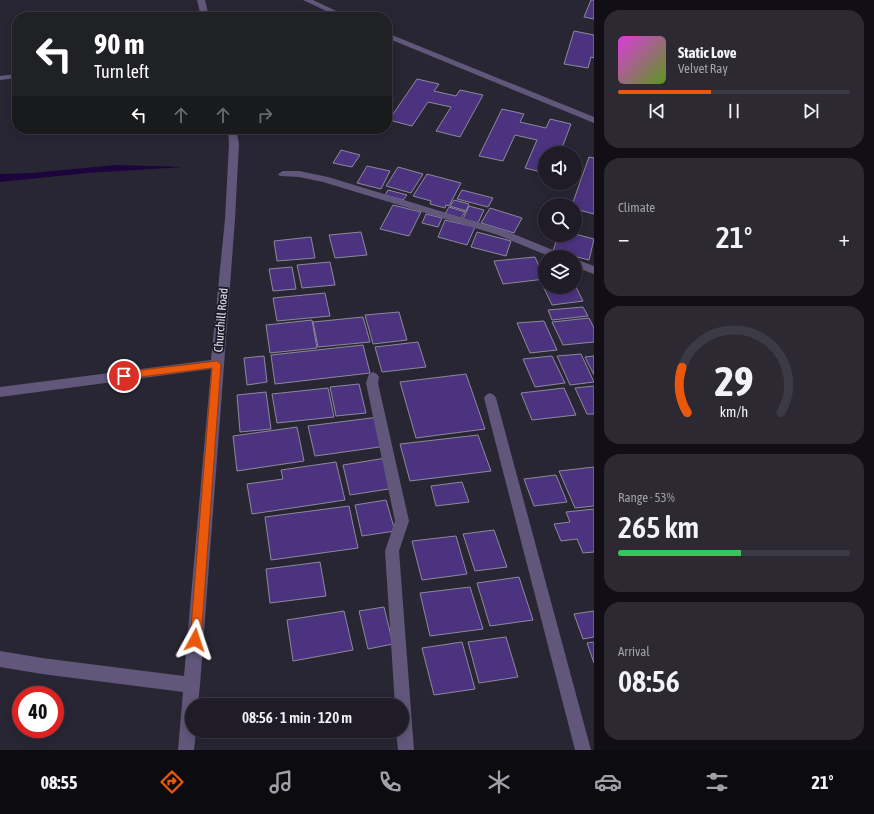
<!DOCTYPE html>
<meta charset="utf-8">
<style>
body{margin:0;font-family:"Asap Condensed",sans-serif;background:#2c2933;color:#f1f3f6;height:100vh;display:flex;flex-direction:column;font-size:15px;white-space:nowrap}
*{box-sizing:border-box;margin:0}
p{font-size:13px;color:#a1a1a7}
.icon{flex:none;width:22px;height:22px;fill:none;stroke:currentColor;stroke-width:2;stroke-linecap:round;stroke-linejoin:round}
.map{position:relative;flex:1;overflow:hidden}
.sheet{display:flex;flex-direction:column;gap:10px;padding:10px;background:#110f15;width:280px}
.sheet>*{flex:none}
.guide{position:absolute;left:12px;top:12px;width:380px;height:122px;border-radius:16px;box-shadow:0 2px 10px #0003,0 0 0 1px #3c3a44;background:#202124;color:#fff;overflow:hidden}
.controls{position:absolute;left:538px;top:146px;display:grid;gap:8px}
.controls a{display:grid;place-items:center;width:44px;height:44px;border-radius:50%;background:#1f1c27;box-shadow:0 2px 10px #0003,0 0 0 1px #3c3a44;font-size:20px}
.speed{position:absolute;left:12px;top:686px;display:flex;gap:8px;font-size:20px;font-weight:700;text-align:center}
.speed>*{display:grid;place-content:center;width:52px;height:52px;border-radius:50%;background:#1f1c27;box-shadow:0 2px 10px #0003,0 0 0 1px #3c3a44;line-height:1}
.speed .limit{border:6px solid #d22;background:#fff;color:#111}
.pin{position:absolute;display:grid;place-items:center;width:34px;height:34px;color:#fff;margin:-17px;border:2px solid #fff;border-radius:50%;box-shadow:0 1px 4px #0007}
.me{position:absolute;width:44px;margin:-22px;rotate:5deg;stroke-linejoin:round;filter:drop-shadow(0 0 3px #0008)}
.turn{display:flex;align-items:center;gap:14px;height:84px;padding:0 16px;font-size:18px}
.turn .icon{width:52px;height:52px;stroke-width:2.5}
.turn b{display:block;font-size:28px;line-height:34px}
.lanes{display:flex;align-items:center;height:38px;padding:0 16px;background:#0003;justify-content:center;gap:20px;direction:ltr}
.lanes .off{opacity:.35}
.big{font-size:30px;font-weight:600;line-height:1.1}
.sheet .tile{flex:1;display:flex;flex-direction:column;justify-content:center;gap:6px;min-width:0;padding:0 14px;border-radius:16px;background:#2c2933}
.sheet .dial{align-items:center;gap:0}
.dial svg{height:104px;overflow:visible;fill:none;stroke:#3c3a44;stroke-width:7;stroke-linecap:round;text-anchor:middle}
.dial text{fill:#f1f3f6;stroke:none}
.song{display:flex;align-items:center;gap:12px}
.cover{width:48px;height:48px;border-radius:6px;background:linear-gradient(135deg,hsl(300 70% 55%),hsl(90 70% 35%))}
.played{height:4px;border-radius:2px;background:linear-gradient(90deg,#ea580c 40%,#3c3a44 40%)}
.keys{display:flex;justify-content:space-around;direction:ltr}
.heat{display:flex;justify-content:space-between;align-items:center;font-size:22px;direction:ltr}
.charge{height:6px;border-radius:3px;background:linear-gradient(90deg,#34c759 53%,#3c3a44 0)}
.trip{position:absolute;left:185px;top:698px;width:224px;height:40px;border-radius:20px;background:#1f1c27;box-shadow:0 2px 10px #0003,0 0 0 1px #3c3a44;font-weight:600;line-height:40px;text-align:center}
.menu{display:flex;height:64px;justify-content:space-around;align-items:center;background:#0c0b10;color:#a1a1a7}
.menu .icon{width:28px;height:28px}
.menu .active{color:#ea580c}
.menu b{font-size:18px;color:#f1f3f6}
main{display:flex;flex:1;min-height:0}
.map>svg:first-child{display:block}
.water{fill:#1c043d}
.building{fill:#4c337f;stroke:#8c899a}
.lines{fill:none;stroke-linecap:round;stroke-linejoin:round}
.minor{fill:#60577a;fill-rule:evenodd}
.route{fill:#ea580c;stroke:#983908}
.labels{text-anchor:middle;stroke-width:4;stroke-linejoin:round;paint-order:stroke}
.street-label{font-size:12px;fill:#e6e4ed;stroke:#1f1c29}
</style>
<main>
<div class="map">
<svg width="594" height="750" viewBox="0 0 594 750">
<rect width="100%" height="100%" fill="#292634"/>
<path class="water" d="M 116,165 L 184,167 L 87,173 L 0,182 L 0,174 L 32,173 Z"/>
<g class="building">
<path d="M 591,0 L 594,0 L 594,19 L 584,17 Z"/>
<path d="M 574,31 L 594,35 L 594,58 L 591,57 L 588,68 L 564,64 Z"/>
<path d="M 417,79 L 439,84 L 434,91 L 456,96 L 460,90 L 483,95 L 460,137 L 436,131 L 451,107 L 428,102 L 412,126 L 389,120 Z"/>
<path d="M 502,109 L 524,114 L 520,122 L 546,128 L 550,119 L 571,124 L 560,153 L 545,153 L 545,173 L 525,168 L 537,140 L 515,135 L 503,161 L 479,156 Z"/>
<path d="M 341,150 L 360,155 L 352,167 L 333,163 Z"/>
<path d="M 589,157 L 594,158 L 594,214 L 575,209 L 575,205 L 572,205 Z"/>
<path d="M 367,166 L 390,171 L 381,189 L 357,183 Z"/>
<path d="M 398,167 L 423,174 L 411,193 L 386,186 Z"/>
<path d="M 427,174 L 461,183 L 449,206 L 446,205 L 445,208 L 430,204 L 431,201 L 413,196 Z"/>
<path d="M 388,190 L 407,195 L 403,200 L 385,195 Z"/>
<path d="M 462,190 L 493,198 L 488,207 L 457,199 Z"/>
<path d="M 454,200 L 469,204 L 466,211 L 450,206 Z"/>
<path d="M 393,205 L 421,212 L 409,236 L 380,229 Z"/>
<path d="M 469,206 L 484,210 L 478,223 L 463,219 Z"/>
<path d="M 449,207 L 465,212 L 461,218 L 445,214 Z"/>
<path d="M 490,208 L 522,218 L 514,233 L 481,223 Z"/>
<path d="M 426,214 L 442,218 L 438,227 L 422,223 Z"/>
<path d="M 445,220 L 475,227 L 467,245 L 438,237 Z"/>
<path d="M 361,232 L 367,255 L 335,258 L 329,235 Z"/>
<path d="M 477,232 L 511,241 L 506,256 L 471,247 Z"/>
<path d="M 575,234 L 594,239 L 589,260 L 553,251 L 558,235 Z"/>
<path d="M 311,237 L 315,258 L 277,261 L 274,241 Z"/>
<path d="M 535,257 L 545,279 L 503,284 L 494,261 Z"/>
<path d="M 330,262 L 335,285 L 302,288 L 297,265 Z"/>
<path d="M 292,267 L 296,289 L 273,291 L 269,269 Z"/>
<path d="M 541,282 L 545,282 L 545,287 L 575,287 L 575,285 L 583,301 L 552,305 Z"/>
<path d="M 325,293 L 330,316 L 277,321 L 273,298 Z"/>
<path d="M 583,307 L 588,316 L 552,320 L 548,310 Z"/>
<path d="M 399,312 L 407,340 L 373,344 L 365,315 Z"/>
<path d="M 363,317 L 370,342 L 318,347 L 313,322 Z"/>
<path d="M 589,318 L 594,328 L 594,342 L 563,345 L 552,322 Z"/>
<path d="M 312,320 L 317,348 L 270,353 L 266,325 Z"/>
<path d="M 544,321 L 557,350 L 530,353 L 517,323 Z"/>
<path d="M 418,342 L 426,367 L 382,372 L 375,347 Z"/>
<path d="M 363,345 L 370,373 L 275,384 L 271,355 Z"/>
<path d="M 581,354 L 594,382 L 570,385 L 557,356 Z"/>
<path d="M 264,356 L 267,382 L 247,385 L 244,358 Z"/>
<path d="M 552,356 L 565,383 L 535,387 L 523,359 Z"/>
<path d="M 594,356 L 594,375 L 585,357 Z"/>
<path d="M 466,374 L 485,429 L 416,438 L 400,382 Z"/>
<path d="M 359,384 L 366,413 L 336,416 L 330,387 Z"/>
<path d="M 594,386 L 594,414 L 587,414 L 575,388 Z"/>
<path d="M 328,388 L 334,417 L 277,423 L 272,394 Z"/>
<path d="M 564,388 L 576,415 L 532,420 L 521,393 Z"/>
<path d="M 266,392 L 271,429 L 240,432 L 237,395 Z"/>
<path d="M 379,417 L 387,446 L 315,456 L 308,426 Z"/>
<path d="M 297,427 L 304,461 L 237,471 L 233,436 Z"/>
<path d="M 478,435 L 491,471 L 410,481 L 400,444 Z"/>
<path d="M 386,458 L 395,488 L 350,495 L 343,465 Z"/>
<path d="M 336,462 L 345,500 L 252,514 L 247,484 L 283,479 L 281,470 Z"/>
<path d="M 594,467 L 594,506 L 575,508 L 559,471 Z"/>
<path d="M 556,475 L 567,502 L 534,506 L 524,479 Z"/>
<path d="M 462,482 L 469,502 L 436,506 L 431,486 Z"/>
<path d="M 386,500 L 395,531 L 362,536 L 355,505 Z"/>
<path d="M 349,506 L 358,548 L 271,560 L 265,517 Z"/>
<path d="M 594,509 L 594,552 L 583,553 L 577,539 L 561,541 L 554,524 L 570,522 L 566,512 Z"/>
<path d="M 494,530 L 507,567 L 475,571 L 463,534 Z"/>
<path d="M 456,536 L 467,574 L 422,580 L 412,541 Z"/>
<path d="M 320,562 L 326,596 L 270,603 L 266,569 Z"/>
<path d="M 519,577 L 533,620 L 490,626 L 477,583 Z"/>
<path d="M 470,587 L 483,629 L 430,636 L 420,593 Z"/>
<path d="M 384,607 L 393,644 L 368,649 L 359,611 Z"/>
<path d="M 344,611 L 353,650 L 293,661 L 287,620 Z"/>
<path d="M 594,611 L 594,637 L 583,639 L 574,614 Z"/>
<path d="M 506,637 L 518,677 L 479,683 L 468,642 Z"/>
<path d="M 462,642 L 475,689 L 434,695 L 422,648 Z"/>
<path d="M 594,642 L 594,663 L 587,643 Z"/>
</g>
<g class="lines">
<g class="minor">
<path d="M 197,0 L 205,0 L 209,17 L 201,17 Z"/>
<path d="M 303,0 L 313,0 L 349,17 L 339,17 Z"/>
<path d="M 387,33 L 594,117 L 594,123 L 387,38 Z"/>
<path d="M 17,74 L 17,78 L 0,80 L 0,76 Z"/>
<path d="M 228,129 L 236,129 L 239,144 L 235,219 L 200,685 L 198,705 L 192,705 L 192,731 L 196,731 L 194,750 L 178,750 L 183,692 L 42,674 L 0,667 L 0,651 L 42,658 L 184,676 L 211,369 L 0,397 L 0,387 L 211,360 L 225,219 L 229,144 Z"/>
<path d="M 283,171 L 299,171 L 328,177 L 506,231 L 565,255 L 566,257 L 551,257 L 498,235 L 323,182 L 299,177 L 280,176 L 278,174 Z"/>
<path d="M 575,259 L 594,266 L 594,274 L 575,267 Z"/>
<path d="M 373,372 L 377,374 L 379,377 L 378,383 L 409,521 L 399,551 L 414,750 L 398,750 L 396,731 L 402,731 L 402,705 L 395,705 L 385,551 L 395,521 L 366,383 L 369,374 Z"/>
<path d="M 490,393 L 494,395 L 496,398 L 591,750 L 575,750 L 484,398 L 486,395 Z"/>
</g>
</g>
<path class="route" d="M 217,361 L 221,364 L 201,640 L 200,644 L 195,645 L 191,644 L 190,640 L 212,368 L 124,379 L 119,376 L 124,372 Z"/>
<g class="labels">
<g class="street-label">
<text transform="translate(221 320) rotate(-85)" y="4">Churchill Road</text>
</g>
</g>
</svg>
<div class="controls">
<a><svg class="icon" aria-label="sound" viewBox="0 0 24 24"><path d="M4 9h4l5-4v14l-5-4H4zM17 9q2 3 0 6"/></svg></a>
<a><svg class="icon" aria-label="search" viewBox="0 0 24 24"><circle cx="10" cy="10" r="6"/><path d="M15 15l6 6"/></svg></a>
<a><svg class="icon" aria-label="layers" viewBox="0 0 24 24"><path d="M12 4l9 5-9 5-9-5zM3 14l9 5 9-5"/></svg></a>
</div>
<div class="speed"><div class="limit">40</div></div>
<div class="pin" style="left:124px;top:376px;background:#d93025"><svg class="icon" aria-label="arrive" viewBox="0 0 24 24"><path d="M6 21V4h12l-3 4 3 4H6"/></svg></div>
<svg class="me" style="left:195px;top:640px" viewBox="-20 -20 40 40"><path d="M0-17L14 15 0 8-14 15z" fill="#ea580c" stroke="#fff" stroke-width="4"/></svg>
<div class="trip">08:56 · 1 min · 120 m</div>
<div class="guide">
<div class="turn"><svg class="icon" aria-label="left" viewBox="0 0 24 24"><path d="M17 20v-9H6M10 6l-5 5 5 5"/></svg><div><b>90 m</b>Turn left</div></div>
<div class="lanes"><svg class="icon" aria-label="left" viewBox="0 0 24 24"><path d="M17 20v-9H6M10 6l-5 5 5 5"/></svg><svg class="icon off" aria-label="ahead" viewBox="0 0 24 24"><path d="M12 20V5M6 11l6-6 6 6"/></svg><svg class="icon off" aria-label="ahead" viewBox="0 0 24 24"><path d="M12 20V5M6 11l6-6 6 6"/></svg><svg class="icon off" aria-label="right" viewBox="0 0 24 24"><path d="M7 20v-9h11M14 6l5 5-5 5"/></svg></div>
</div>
</div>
<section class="sheet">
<div class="tile">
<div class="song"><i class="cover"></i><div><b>Static Love</b><p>Velvet Ray</p></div></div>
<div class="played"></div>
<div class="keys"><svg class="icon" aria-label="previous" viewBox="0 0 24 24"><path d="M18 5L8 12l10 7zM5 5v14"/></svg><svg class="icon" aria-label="pause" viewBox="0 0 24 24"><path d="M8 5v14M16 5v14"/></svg><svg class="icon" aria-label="next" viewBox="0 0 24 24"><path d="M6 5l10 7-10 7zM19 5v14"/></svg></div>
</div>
<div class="tile"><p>Climate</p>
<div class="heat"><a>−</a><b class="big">21°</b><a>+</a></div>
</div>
<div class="tile dial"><svg viewBox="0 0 100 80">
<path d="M14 69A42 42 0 1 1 86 69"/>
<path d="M14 69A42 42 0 0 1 10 34" stroke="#ea580c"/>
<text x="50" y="56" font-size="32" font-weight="700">29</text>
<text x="50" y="72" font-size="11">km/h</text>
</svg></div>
<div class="tile"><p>Range · 53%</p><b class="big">265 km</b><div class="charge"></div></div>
<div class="tile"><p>Arrival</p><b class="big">08:56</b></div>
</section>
</main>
<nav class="menu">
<b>08:55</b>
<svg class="icon active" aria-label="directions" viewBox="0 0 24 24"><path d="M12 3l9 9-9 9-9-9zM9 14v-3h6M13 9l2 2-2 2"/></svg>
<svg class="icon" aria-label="music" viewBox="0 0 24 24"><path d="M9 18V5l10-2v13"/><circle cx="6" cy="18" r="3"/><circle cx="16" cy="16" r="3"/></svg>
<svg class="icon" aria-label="phone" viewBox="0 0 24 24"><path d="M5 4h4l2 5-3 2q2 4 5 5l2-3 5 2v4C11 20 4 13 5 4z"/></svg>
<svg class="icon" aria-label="climate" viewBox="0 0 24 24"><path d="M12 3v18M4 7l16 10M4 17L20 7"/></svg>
<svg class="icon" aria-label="car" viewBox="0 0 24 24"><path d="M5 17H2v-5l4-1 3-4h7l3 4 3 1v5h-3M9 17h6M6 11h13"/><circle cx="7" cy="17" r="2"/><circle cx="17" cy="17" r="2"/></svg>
<svg class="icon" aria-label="filters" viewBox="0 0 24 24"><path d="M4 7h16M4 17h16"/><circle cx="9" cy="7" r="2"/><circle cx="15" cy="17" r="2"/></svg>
<b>21°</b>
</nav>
